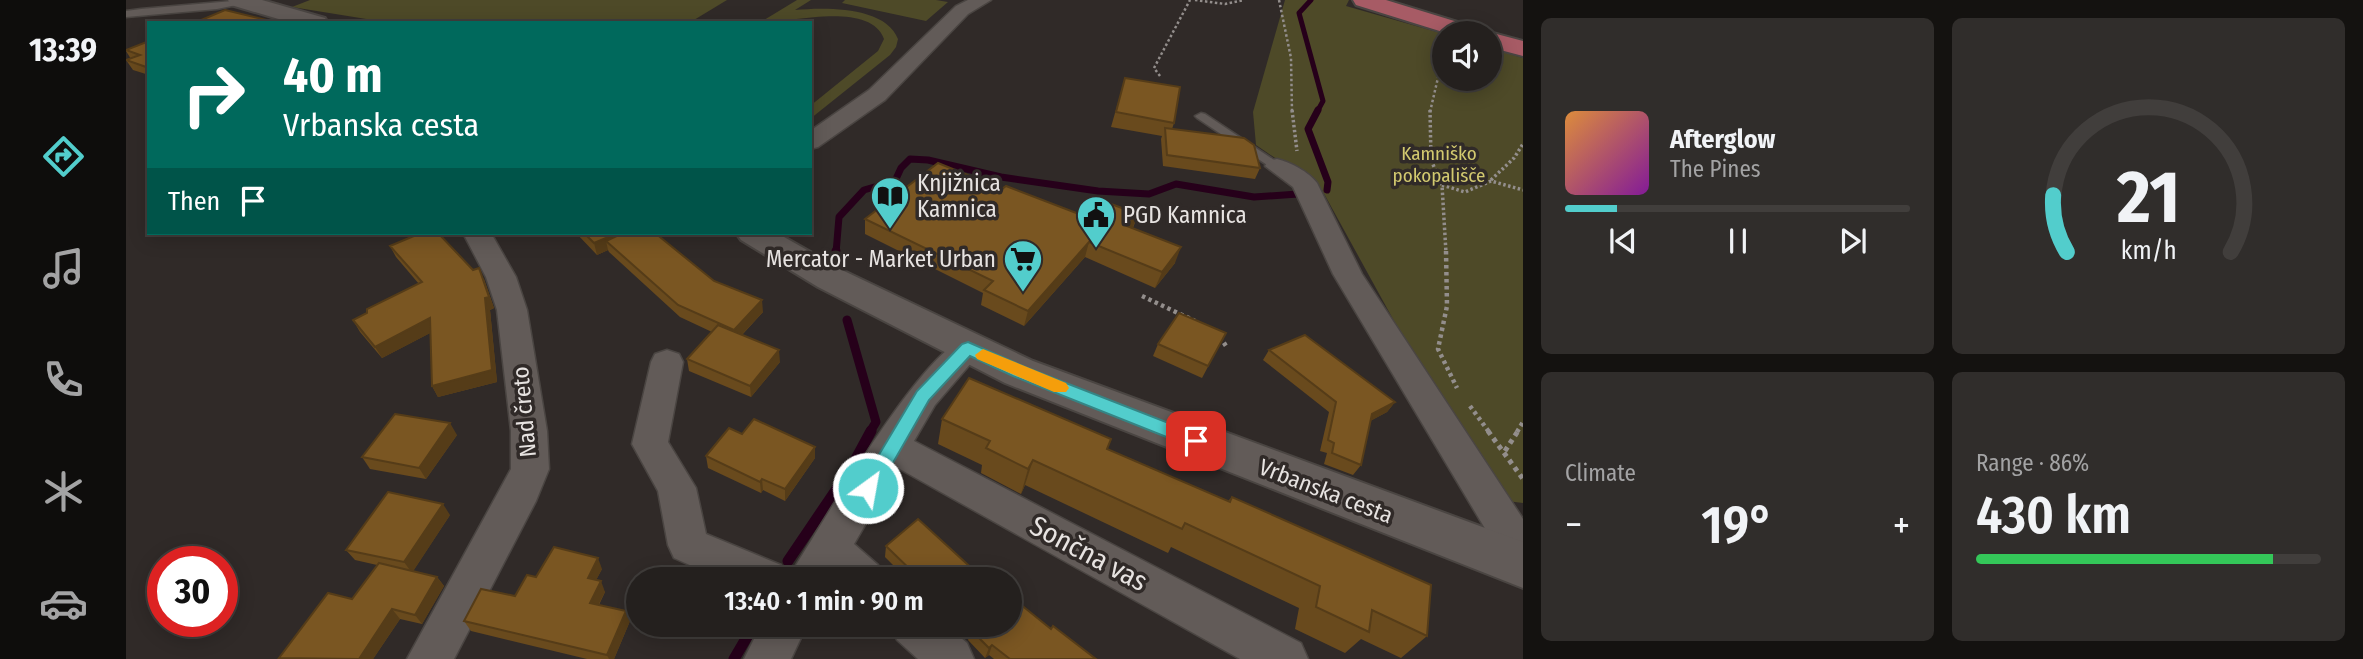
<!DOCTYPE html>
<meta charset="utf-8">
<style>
body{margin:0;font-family:"Fira Sans Condensed",sans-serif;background:#302d2b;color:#f1f3f6;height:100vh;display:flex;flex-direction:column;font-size:26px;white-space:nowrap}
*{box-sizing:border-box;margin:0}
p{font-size:23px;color:#a3a3a4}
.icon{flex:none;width:38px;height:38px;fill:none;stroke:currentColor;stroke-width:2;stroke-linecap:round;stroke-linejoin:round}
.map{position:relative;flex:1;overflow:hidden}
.sheet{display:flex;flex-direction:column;gap:18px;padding:18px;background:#141210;width:840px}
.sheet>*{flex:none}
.top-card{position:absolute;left:21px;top:21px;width:665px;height:214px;border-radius:0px;box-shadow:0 4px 18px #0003,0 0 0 2px #413e3c;background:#00695c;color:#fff;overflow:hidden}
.controls{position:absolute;left:1306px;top:21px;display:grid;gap:14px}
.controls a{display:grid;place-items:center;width:70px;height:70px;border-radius:50%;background:#24201e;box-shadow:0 4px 18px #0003,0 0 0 2px #413e3c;font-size:35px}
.speed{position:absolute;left:21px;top:546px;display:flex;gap:14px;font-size:35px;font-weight:700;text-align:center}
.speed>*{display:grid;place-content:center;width:91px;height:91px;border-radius:50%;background:#24201e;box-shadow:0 4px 18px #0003,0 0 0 2px #413e3c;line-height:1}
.speed .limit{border:10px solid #d22;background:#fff;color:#111}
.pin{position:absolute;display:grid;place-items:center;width:60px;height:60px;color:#fff;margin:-30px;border-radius:14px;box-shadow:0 4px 10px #0006}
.me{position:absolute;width:77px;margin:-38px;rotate:32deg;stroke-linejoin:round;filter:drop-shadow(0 0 5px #0008)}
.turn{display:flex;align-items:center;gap:24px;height:147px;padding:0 21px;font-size:32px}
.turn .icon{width:91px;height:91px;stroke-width:2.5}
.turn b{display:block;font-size:49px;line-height:60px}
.then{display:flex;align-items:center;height:66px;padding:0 21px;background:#0003;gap:14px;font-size:26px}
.big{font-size:52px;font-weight:600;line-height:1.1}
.sheet .widget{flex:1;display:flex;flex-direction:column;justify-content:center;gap:10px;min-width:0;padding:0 24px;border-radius:10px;background:#302d2b}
.sheet .dial{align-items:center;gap:0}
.dial svg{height:182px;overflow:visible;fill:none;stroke:#413e3c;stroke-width:7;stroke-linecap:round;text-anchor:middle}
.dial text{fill:#f1f3f6;stroke:none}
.song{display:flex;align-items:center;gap:21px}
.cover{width:84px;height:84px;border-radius:10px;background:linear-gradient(135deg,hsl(30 70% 55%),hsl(290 70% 35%))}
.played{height:7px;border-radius:4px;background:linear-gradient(90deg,#52cdcc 15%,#413e3c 15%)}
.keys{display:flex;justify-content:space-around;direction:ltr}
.heat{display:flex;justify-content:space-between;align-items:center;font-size:38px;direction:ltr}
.charge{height:10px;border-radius:5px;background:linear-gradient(90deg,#34c759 86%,#413e3c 0)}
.sheet .tiles{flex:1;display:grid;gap:18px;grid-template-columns:repeat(2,1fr)}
.trip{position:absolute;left:500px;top:567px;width:396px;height:70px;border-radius:35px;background:#24201e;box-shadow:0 4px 18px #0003,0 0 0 2px #413e3c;font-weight:600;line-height:70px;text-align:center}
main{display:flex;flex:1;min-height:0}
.menu{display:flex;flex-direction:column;width:126px;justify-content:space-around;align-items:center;background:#0e0d0c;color:#a3a3a4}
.menu .icon{width:49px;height:49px}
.menu .current{color:#52cdcc}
.menu b{font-size:32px;color:#f1f3f6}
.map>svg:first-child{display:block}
.green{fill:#4e4a28}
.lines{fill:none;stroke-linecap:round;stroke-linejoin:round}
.stream-far3{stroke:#26001a;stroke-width:5}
.stream-far2{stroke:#26001a;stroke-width:7}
.stream-far1{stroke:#26001a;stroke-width:9}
.stream{stroke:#26001a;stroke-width:11}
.service-casing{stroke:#4a4542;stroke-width:3}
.minor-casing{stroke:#4a4542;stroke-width:3}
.tertiary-casing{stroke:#4a4542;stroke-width:4}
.primary-casing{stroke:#4a4542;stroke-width:4}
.path-far3{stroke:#938e8c;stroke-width:2.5;stroke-dasharray:2.5 2.5;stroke-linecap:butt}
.path-far2{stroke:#938e8c;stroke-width:3.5;stroke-dasharray:2.5 2.5;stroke-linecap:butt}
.path-far1{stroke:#938e8c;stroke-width:4.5;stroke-dasharray:3.5 3.5;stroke-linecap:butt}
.path{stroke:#938e8c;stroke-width:5;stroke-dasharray:4.5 4.5;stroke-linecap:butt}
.service{fill:#625b58;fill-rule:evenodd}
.minor{fill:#625b58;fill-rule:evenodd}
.tertiary{fill:#625b58;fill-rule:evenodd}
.primary{fill:#a75b65;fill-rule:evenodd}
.wall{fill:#694a1d}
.shaded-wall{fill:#553c18}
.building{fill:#7a5622;stroke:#553c18;stroke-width:2}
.route{fill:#52cdcc;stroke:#358585;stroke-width:2}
.slow{fill:#f59e0b}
.labels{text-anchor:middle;stroke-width:7;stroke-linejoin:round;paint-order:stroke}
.far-park-label{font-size:19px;fill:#d2c96f;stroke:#302a28}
.poi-label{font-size:23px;fill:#e7e3e1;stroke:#302a28;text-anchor:start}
.street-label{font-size:23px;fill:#e7e3e1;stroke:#302a28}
.near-street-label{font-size:28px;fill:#e7e3e1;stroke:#302a28}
</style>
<main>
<nav class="menu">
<b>13:39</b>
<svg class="icon current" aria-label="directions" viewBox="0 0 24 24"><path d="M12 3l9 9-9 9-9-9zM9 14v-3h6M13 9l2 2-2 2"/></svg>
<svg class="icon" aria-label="music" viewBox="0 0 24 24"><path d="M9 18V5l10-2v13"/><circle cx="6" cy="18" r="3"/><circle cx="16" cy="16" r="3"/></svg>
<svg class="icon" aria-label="phone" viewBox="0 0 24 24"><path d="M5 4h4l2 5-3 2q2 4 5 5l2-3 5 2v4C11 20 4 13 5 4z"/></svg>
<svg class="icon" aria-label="climate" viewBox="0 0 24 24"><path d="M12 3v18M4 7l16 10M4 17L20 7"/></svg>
<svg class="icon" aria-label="car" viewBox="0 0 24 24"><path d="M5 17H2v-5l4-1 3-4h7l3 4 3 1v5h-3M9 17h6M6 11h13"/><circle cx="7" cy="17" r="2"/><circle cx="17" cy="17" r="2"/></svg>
</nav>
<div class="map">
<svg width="1397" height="659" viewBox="0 0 1397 659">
<rect width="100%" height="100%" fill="#302a28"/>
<g class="green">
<path d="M 184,0 L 601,0 L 563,23 L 265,23 L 166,7 Z"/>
<path d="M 671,0 L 685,0 L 669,10 C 698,7 760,6 772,39 L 770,47 L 764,55 L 684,119 L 684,106 L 752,51 L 758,39 C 744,0 662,23 633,23 Z"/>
<path d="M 719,0 L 810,0 L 822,2 L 800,21 L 716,3 Z"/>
<path d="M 1159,0 L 1223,0 L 1220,6 L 1318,34 L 1318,79 L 1363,79 L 1363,48 L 1397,58 L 1397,503 L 1381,501 L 1343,448 L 1273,330 L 1196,190 L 1130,145 L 1127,112 Z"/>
</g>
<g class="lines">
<path class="stream-far3" d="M 1185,0 L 1173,13 L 1197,101 L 1191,112"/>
<g class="stream-far2">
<path d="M 1192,110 L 1182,129 L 1202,182 L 1201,190"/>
<path d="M 710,253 L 713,217 L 738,190 L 769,181 L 775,168 L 784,159 L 802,160 L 875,177 L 972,191 L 1023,194 L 1050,184 L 1128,197 L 1172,194"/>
</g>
<g class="stream-far1">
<path d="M 710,255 L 710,251"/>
<path d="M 721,320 L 750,422 L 744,432"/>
</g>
<g class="stream">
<path d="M 662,561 L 725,468 L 745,431"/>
<path d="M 608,659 L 628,625"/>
</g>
<g class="service-casing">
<g id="service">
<path d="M 118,0 L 125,2 L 91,9 L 0,17 L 0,11 L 15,9 Z"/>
<path d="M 1075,113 L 1079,114 L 1157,166 L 1151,170 L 1147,169 L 1071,118 L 1069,116 Z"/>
</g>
</g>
<g class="minor-casing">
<g id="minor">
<path d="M 842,0 L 865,0 L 842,14 L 759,100 L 692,147 L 684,149 L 684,131 L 743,90 L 830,6 Z"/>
<path d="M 1151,159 C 1164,162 1183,172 1191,183 L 1236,274 L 1397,519 L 1397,573 L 1382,567 L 1207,274 L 1167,187 L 1139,166 L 1142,161 Z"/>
<path d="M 337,233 L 365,233 L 390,277 L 401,310 L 421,431 L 423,469 L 410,501 L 328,659 L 281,659 L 385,469 L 385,431 L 371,310 L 360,277 Z"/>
<path d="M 842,337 L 853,340 L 858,348 L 809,405 L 788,441 L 1175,643 L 1182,659 L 1114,659 L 772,468 L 728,544 L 752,565 L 758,579 L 664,579 L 670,565 C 700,518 796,350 842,337 Z"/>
<path d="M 541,350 L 553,354 L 557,362 L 542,442 L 570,488 L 580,534 L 655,565 L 661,579 L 595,579 L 548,558 L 542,545 L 532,491 L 506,444 L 525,362 L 529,354 Z"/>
<path d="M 635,625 L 681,625 L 665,659 L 618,659 Z"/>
<path d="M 765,625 L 820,625 L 841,643 L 848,659 L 792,659 L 771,640 Z"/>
</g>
</g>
<g class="tertiary-casing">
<g id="tertiary">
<path d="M 102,0 L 136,0 L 199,18 L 202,23 L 166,23 L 105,5 Z"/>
<path d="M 610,233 L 651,233 L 718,271 L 907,361 L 1397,542 L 1397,588 L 879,383 L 692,287 L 615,240 Z"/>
</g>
</g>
<g class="primary-casing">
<g id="primary">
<path d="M 1227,0 L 1260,0 L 1351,28 L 1355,33 L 1320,33 L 1230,5 Z"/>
<path d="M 1363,32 L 1397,41 L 1397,56 L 1363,47 L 1363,33 L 1358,33 Z"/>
</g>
</g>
<g class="path-far3">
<path d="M 1069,0 L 1099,4 L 1118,0"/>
<path d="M 1153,0 L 1165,58 L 1166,112"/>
<path d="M 1034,76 L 1028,68 L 1064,0"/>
<path d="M 1304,112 L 1318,52"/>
</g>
<g class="path-far2">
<path d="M 1166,110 L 1171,151"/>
<path d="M 1304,110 L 1305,160 L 1316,185 L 1320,253"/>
<path d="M 1365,180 L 1388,158 L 1397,144"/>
<path d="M 1316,185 L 1339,192 L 1365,181 L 1397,190"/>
</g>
<g class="path-far1">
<path d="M 1320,251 L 1321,306 L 1312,349 L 1331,388"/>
<path d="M 1016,296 L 1069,321"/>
<path d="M 1094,337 L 1100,346"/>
<path d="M 1344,406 L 1363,432"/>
<path d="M 1391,432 L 1397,422"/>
</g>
<g class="path">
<path d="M 1362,431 L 1397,479"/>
<path d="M 1379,451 L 1392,431"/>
</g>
<use href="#service" class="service"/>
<use href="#minor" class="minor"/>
<use href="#tertiary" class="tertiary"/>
<use href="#primary" class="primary"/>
</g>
<g class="wall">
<path d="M 23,41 L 23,75 L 7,70 L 0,60 L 5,59 L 0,51 L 0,50 Z"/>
<path d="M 999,78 L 1048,123 L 1046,129 L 1134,168 L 1129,179 L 1037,166 L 1035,139 L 1036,136 L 985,127 Z"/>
<path d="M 953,214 L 1012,214 L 1007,228 L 1049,263 L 1029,288 L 959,257 L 898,326 L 855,305 L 857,293 L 739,234 L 739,219 Z"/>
<path d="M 450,233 L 496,233 L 588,281 L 637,312 L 616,335 L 654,362 L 625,397 L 563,371 L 561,359 L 586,332 L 554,317 L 483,252 L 482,250 L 471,255 Z"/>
<path d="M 264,246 L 347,270 L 358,279 L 368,308 L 364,310 L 371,382 L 312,397 L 306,386 L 304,333 L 256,358 L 234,332 L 227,320 L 293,284 L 270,257 Z"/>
<path d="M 1100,333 L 1076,378 L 1027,356 L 1032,344 Z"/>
<path d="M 1143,350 L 1269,402 L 1261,412 L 1244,421 L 1235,465 L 1227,475 L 1198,464 L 1201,453 L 1194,451 L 1203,412 L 1137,360 Z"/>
<path d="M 816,419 L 981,449 L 1102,501 L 1106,497 L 1301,636 L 1275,658 L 1235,639 L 1219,653 L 1169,629 L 1173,608 L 1045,547 L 1042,553 L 899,485 L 895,494 L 855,473 L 856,465 L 812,444 Z"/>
<path d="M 616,434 L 689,447 L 689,458 L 659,501 L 637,490 L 635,493 L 582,468 L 580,456 Z"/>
<path d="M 331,435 L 300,479 L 244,469 L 236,457 Z"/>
<path d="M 324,515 L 287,571 L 311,577 L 318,586 L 296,624 L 274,619 L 247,659 L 153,658 L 226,599 L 251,565 L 229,560 L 220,550 Z"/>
<path d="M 760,546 L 852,574 L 863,579 L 781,579 L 759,557 Z"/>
<path d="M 476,569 L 470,580 L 479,592 L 473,605 L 500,611 L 504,621 L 488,659 L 461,659 L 345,631 L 338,621 L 389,596 Z"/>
<path d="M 833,625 L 884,625 L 925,629 L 970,659 L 868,659 L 863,655 L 859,658 L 842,640 L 844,634 Z"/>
</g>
<g class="shaded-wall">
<path d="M 1012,214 L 1006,229 L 1001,226 Z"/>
<path d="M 283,233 L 293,233 L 284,236 Z"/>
<path d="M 492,233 L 496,233 L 498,243 L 480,241 L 482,250 L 471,255 L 468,243 Z"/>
<path d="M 963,242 L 959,257 L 898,326 L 902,311 Z"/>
<path d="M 1055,247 L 1049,263 L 1029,288 L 1036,272 Z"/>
<path d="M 353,268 L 368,308 L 364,310 L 371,382 L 312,397 L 306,386 Z"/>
<path d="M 636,300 L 637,312 L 609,342 L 608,330 Z"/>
<path d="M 304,318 L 310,330 L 256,358 L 249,347 Z"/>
<path d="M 653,350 L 654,362 L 625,397 L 624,386 Z"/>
<path d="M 1269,402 L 1261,412 L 1237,425 L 1246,414 Z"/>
<path d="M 324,423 L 331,435 L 300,479 L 293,468 Z"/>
<path d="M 689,447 L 689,458 L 659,501 L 659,489 Z"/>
<path d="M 907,460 L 899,485 L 895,494 L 902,469 Z"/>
<path d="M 636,479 L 637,490 L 635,493 L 634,482 Z"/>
<path d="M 317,504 L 324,515 L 286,573 L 278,562 Z"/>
<path d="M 472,558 L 476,569 L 466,588 L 462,578 Z"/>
<path d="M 311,577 L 318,586 L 296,624 L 289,615 Z"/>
<path d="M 475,581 L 479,592 L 468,613 L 464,603 Z"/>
<path d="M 266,609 L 274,619 L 247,659 L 233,659 Z"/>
<path d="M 500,611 L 504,621 L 488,659 L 483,659 L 481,655 Z"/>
<path d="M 866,645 L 863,655 L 859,658 L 863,648 Z"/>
</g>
<g class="building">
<path d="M 99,10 L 153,23 L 68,23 Z"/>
<path d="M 23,41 L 23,68 L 0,60 L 14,55 L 0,50 Z"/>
<path d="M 999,78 L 1054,87 L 1048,123 L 990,112 Z"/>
<path d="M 1039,128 L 1118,138 L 1128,145 L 1134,168 L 1041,155 Z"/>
<path d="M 812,163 L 876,189 L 880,186 L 953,214 L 969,198 L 1012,214 L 1001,226 L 1055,247 L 1036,272 L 963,242 L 902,311 L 858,290 L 867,281 L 739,219 Z"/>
<path d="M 295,233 L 312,233 L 347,270 L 353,268 L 363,297 L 359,298 L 366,370 L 306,386 L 304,318 L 249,347 L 227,320 L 241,313 L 241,309 L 296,282 L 264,246 Z"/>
<path d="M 458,233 L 492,233 L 468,243 Z"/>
<path d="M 497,233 L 529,233 L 588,281 L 636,300 L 608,330 L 552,305 L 480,241 Z"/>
<path d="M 1053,313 L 1100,333 L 1082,366 L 1032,344 Z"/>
<path d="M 592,325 L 653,350 L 624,386 L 561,359 Z"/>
<path d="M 1179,335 L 1269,402 L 1246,414 L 1235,465 L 1206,453 L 1208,443 L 1202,440 L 1210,402 L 1143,350 Z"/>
<path d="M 843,378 L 985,439 L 981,449 L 1104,502 L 1106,497 L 1305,585 L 1301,636 L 1246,610 L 1243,632 L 1190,607 L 1194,586 L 1059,523 L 1056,529 L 907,460 L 902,469 L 860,448 L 864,441 L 816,419 Z"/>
<path d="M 269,414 L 324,423 L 293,468 L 236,457 Z"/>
<path d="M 628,419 L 689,447 L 659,489 L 636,479 L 634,482 L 580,456 L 603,428 L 616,434 Z"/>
<path d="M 262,492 L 317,504 L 278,562 L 220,550 Z"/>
<path d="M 792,519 L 852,574 L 854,572 L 863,579 L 794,579 L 760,546 Z"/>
<path d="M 428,547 L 472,558 L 462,578 L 475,581 L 464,603 L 500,611 L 481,655 L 338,621 L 355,589 L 389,596 L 401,575 L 410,577 Z"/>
<path d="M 253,563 L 311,577 L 289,615 L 266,609 L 233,659 L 153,658 L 202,593 L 226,599 Z"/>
<path d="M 884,596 L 925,629 L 927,626 L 970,659 L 884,659 L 866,645 L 863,648 L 845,630 L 849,626 L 848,625 L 884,625 Z"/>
</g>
<path class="route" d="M 842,342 L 899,367 L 1076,436 L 1079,441 L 1076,446 L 1070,448 L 1063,446 L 887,376 L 844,356 L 803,400 L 749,494 L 742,497 L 736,494 L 733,488 L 736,483 L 791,391 L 836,344 Z"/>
<path class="slow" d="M 857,349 L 940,383 L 943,388 L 940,392 L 928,392 L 851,359 L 849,355 Z"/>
<defs>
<g id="library-pin" transform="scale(2.0125)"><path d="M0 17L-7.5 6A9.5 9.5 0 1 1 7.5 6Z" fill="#52cdcc" stroke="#302a28"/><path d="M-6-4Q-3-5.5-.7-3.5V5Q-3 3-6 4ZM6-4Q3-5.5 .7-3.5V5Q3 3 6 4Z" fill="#111"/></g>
<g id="civic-pin" transform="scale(2.0125)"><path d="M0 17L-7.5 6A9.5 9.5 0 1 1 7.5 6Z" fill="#52cdcc" stroke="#302a28"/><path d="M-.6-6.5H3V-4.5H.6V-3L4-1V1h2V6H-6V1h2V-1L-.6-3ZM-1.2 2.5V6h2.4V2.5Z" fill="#111"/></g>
<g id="supermarket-pin" transform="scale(2.0125)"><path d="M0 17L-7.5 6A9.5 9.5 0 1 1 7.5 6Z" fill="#52cdcc" stroke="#302a28"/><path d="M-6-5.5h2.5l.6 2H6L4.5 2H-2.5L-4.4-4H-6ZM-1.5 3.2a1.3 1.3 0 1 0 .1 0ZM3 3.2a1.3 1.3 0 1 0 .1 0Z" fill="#111"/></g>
</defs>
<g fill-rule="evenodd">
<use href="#library-pin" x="764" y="196"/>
<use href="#civic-pin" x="970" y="215"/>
<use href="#supermarket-pin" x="897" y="259"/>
</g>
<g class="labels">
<g class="far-park-label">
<text x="1313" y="160">Kamniško<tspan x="1313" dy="22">pokopališče</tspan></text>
</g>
<g class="poi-label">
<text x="791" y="191">Knjižnica<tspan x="791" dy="26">Kamnica</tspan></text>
<text x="997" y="223">PGD Kamnica</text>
<text x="870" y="267" text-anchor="end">Mercator - Market Urban</text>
</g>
<g class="street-label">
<text transform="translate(398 412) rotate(-95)" y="8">Nad čreto</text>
<text transform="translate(1200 491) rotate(21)" y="8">Vrbanska cesta</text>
</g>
<g class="near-street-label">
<text transform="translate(963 553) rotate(28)" y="10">Sončna vas</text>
</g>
</g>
</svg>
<div class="controls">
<a><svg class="icon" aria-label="sound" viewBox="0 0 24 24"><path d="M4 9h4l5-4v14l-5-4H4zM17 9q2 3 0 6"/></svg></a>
</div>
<div class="speed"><div class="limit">30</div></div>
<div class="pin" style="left:1070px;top:441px;background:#d93025"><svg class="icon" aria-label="arrive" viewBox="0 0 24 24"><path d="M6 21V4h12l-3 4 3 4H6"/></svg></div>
<svg class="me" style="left:742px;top:488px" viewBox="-20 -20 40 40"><circle r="17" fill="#52cdcc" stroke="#fff" stroke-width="3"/><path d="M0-11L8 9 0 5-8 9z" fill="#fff"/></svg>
<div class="trip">13:40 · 1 min · 90 m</div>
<div class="top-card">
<div class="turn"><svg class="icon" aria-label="right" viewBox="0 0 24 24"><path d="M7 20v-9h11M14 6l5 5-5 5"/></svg><div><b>40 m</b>Vrbanska cesta</div></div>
<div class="then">Then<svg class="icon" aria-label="arrive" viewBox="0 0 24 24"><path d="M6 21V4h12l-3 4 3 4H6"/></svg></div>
</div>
</div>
<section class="sheet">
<div class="tiles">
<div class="widget">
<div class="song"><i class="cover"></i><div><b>Afterglow</b><p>The Pines</p></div></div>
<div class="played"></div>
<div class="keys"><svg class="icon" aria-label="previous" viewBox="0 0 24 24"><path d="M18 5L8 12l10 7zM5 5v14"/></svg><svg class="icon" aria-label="pause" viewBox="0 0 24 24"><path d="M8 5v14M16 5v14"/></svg><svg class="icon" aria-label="next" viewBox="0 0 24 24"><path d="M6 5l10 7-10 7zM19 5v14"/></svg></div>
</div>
<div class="widget dial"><svg viewBox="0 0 100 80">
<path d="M14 69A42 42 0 1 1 86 69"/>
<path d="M14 69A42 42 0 0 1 8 44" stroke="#52cdcc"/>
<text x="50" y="56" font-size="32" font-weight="700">21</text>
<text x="50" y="72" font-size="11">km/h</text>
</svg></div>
<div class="widget"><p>Climate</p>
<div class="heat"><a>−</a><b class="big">19°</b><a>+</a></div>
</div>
<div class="widget"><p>Range · 86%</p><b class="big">430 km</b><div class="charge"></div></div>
</div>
</section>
</main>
